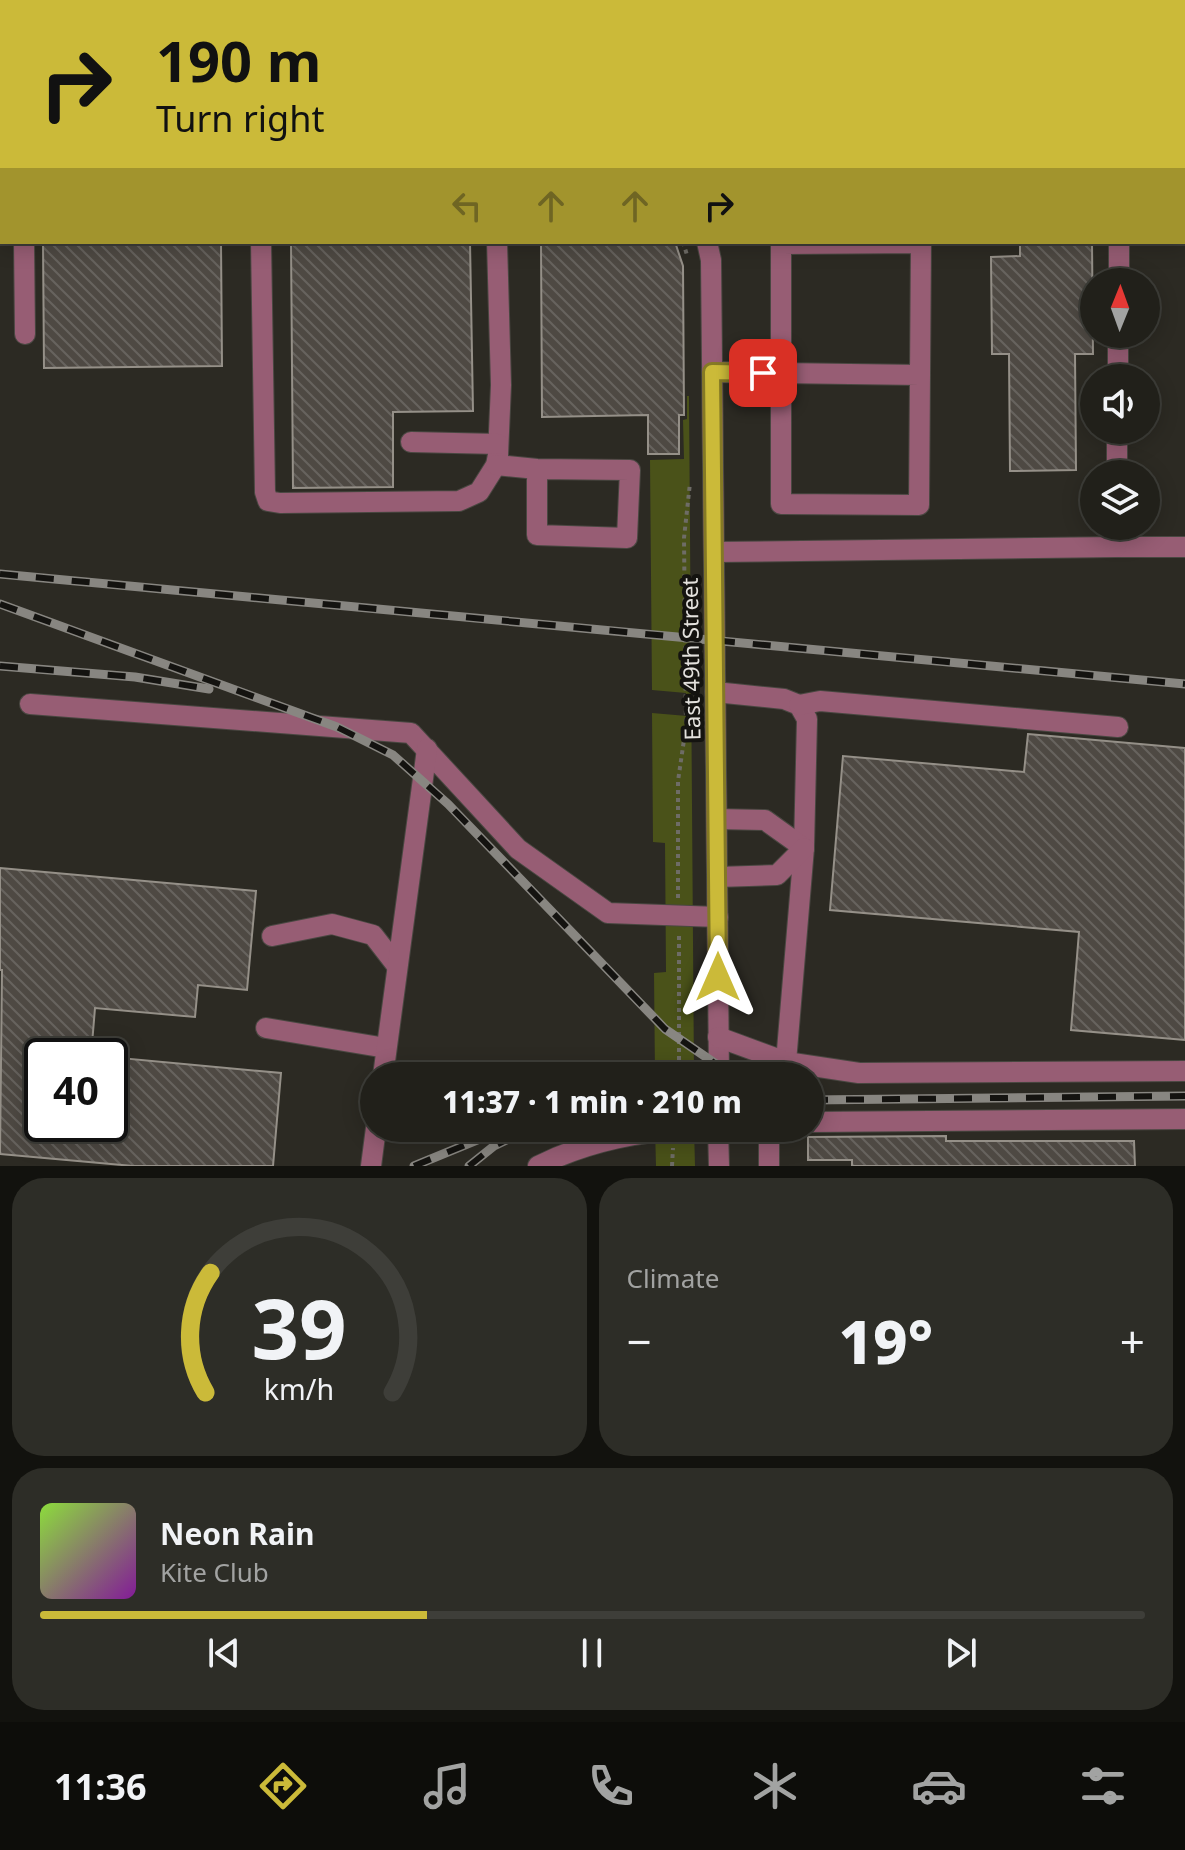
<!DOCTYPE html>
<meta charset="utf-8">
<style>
body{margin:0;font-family:"Noto Sans",sans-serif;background:#2d2d27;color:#f1f3f6;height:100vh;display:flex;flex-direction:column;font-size:30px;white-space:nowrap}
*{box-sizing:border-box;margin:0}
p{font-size:26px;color:#a2a3a2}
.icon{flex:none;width:44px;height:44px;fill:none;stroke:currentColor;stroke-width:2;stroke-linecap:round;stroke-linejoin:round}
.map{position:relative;height:1166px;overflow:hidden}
.side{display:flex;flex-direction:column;gap:12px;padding:12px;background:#12120e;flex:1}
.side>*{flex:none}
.hud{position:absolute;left:0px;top:0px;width:1186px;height:244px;box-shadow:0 4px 20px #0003,0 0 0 2px #3e3e39;background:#cbba39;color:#111;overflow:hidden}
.needle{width:52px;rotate:1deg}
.fabs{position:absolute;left:1080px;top:268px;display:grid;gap:16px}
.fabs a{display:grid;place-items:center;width:80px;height:80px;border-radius:50%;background:#21201a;box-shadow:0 4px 20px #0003,0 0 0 2px #3e3e39;font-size:40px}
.speed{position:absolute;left:24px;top:1038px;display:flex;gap:16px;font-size:40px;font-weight:700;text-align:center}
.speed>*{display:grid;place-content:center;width:104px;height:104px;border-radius:50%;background:#21201a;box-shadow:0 4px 20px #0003,0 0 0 2px #3e3e39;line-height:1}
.speed .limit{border:4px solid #111;border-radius:12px;background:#fff;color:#111}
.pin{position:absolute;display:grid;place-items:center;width:68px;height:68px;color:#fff;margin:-34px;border-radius:16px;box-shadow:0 4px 12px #0006}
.me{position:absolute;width:88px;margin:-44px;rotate:0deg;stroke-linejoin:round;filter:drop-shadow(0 0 6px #0008)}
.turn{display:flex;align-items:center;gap:28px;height:168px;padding:0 24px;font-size:36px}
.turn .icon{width:104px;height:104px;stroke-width:2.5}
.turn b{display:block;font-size:56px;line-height:68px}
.lanes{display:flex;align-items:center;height:76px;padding:0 24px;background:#0003;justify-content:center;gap:40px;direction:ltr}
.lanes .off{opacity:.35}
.big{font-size:60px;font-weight:800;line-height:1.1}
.side .card{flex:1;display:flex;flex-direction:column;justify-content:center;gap:12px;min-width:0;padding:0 28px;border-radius:32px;background:#2d2d27}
.side .dial{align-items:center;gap:0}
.dial svg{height:208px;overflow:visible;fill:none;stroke:#3e3e39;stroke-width:7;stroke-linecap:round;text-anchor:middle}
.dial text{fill:#f1f3f6;stroke:none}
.song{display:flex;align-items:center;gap:24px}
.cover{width:96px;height:96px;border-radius:12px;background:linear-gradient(135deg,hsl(90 70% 55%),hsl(290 70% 35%))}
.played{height:8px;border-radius:4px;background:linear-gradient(90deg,#cbba39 35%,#3e3e39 35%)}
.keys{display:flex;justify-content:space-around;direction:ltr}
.heat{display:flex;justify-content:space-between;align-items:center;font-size:44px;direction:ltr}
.side .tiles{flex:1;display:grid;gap:12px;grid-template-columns:1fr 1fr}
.card:last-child{grid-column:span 2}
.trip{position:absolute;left:360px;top:1062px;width:464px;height:80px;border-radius:40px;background:#21201a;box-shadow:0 4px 20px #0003,0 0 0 2px #3e3e39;font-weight:800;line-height:80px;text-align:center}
.tabs{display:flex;height:128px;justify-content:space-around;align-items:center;background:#0d0d0a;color:#a2a3a2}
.tabs .icon{width:56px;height:56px}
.tabs .on{color:#cbba39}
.tabs b{font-size:36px;color:#f1f3f6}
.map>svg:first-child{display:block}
.green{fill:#4a5219}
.building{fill:url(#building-back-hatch);stroke:#959088;stroke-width:2}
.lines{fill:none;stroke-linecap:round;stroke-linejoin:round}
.minor-casing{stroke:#494741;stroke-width:22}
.path{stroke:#6e6c66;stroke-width:4;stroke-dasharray:4 4;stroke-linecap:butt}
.minor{stroke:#975d74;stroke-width:20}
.rail-casing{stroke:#888681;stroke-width:9}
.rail{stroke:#141310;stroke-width:6;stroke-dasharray:18;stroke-linecap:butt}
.route-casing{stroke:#847925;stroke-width:20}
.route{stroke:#cbba39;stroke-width:14}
.labels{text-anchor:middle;stroke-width:8;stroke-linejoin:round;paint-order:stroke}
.street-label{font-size:22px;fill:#e3e1dd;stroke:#141310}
</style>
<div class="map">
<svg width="1185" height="1166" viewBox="0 0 1185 1166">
<defs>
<pattern id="building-back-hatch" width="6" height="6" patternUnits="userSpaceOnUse" patternTransform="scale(2)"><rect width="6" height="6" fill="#4e4943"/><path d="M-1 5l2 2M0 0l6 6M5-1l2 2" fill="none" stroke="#67635e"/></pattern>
</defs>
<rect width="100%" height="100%" fill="#2c2a23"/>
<g class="green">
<path d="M 687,396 L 689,396 L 694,1076 L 655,1076 L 654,973 L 666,972 L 665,843 L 653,842 L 652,713 L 687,716 L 686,693 L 652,690 L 650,460 L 684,459 L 683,420 L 687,419 Z"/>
<path d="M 655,1128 L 694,1128 L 695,1166 L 656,1166 Z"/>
</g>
<g class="building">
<path d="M 43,242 L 221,242 L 222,366 L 44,368 Z"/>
<path d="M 291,242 L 470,242 L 473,411 L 393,412 L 393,487 L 293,488 Z"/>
<path d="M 541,242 L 675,242 L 683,266 L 684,415 L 679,415 L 679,454 L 648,454 L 648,415 L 542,417 Z"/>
<path d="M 1020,242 L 1092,242 L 1093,354 L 1075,354 L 1076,470 L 1010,471 L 1009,354 L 992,354 L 991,257 L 1020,256 Z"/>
<path d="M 1028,734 L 1185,748 L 1185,1040 L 1071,1030 L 1079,932 L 830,910 L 843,756 L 1024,772 Z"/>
<path d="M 0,868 L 256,891 L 247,990 L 198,985 L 195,1017 L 95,1008 L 91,1056 L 42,1056 L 42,1124 L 110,1124 L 110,1057 L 281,1073 L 273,1166 L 133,1166 L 0,1154 L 2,970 L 0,970 Z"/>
<path d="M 946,1136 L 946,1141 L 1134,1141 L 1135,1166 L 852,1166 L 852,1160 L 808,1160 L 808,1137 Z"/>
</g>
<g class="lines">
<g class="minor-casing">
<g id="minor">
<path d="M 259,0 L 259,2"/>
<path d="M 628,0 L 628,2"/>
<path d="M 707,0 L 707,2"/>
<path d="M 10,2 L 10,0"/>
<path d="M 498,2 L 498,0"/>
<path d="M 727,2 L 727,0"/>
<path d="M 780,2 L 780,0"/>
<path d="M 1184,199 L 1185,199"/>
<path d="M 24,242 L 25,334"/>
<path d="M 261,242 L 265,492 L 268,501 L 280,503 L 459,501 L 479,492 L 496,465 L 498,455 L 501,385 L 497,242"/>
<path d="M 707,242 L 711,260 L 719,1076"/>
<path d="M 1119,282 L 1119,242"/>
<path d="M 712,372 L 920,375 L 921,243 L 781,244 L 781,504 L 919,505 L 920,375"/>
<path d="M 1118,378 L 1118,334"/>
<path d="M 411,442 L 498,444"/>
<path d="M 496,465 L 537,469 L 630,470 L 627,538 L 537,535 L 537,469"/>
<path d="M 1117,474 L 1117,430"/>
<path d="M 1116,547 L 1185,547"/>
<path d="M 714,552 L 1116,547 L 1117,526"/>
<path d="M 715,692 L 784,699 L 799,705 L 807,719 L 804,848 L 786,1062"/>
<path d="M 30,704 L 411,733 L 518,849 L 608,913 L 718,917"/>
<path d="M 799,705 L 820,701 L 1118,727"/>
<path d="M 717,819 L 765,820 L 804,848"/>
<path d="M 718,877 L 777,875 L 804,848"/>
<path d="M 272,936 L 332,924 L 373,935 L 397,966"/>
<path d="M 266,1028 L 386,1048"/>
<path d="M 718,1037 L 786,1062 L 859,1073 L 1185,1071"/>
<path d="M 383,1076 L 427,749"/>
<path d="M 810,1122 L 1185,1119"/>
<path d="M 718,1128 L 719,1166"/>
<path d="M 769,1128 L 769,1166"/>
<path d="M 371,1166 L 376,1128"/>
<path d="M 538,1166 C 590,1140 642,1131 700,1128"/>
</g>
</g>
<g class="path">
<path d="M 587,0 L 588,2"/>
<path d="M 683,242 L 687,255"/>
<path d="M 678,898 L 678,781 L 686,726 L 684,538 L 690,483"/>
<path d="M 679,1076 L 679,934"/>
<path d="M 672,1166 L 673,1148"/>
</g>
<use href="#minor" class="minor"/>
<g class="rail-casing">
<g id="rail">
<path d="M 0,574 L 1185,684"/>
<path d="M 0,604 L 337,727 L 393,755 L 448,804 L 665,1029 L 719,1066 L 745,1076"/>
<path d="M 0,666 L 135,677 L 209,689"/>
<path d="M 810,1100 L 1185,1096"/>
<path d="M 414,1166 L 499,1131 L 513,1128"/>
<path d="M 469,1166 L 494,1146 L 531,1128"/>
</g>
</g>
<use href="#rail" class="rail"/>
</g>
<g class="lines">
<g class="route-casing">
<path id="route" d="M 718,977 L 712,372 L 763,373"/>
</g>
<use href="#route" class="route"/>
</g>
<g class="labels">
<g class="street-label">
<text transform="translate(691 659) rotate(-91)" y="8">East 49th Street</text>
</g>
</g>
</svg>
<div class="fabs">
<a><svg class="needle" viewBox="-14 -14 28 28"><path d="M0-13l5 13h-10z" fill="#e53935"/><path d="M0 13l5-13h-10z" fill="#a2a3a2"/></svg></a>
<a><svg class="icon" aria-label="sound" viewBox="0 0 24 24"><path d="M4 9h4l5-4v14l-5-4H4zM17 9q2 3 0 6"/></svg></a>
<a><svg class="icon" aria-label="layers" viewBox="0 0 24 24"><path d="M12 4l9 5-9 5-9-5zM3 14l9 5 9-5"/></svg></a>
</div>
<div class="speed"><div class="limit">40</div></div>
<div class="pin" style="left:763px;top:373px;background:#d93025"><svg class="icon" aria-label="arrive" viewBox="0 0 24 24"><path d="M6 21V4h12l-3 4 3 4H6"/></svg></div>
<svg class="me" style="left:718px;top:977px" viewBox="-20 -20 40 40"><path d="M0-17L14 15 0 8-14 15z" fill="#cbba39" stroke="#fff" stroke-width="4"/></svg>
<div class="trip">11:37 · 1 min · 210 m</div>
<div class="hud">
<div class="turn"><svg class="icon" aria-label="right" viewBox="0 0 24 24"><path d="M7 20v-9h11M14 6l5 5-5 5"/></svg><div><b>190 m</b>Turn right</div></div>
<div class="lanes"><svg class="icon off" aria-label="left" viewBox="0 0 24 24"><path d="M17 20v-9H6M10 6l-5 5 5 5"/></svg><svg class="icon off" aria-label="ahead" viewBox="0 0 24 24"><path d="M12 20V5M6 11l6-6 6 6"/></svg><svg class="icon off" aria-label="ahead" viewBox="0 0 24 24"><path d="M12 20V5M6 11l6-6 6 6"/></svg><svg class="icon" aria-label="right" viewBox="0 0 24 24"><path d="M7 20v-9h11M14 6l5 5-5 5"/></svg></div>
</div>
</div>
<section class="side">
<div class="tiles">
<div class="card dial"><svg viewBox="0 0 100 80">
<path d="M14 69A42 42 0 1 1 86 69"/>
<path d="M14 69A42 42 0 0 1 16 23" stroke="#cbba39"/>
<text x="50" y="56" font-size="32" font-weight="700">39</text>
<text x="50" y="72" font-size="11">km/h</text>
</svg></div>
<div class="card"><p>Climate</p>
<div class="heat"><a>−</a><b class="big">19°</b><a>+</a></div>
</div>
<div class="card">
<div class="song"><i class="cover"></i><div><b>Neon Rain</b><p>Kite Club</p></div></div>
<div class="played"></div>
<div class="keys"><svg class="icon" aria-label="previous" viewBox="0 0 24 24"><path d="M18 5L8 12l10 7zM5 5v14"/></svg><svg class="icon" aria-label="pause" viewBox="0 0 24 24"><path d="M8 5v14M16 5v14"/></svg><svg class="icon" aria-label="next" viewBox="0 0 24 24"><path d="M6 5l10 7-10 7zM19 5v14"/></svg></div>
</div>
</div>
</section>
<nav class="tabs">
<b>11:36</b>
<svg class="icon on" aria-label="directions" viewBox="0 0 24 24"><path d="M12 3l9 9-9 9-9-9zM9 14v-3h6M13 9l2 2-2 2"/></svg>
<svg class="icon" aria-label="music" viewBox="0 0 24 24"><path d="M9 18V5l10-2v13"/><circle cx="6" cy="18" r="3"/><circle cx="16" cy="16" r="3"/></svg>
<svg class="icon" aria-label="phone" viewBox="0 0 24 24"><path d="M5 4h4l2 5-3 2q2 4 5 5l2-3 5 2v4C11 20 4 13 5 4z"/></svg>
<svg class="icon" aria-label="climate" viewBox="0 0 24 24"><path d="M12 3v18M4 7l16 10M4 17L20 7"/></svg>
<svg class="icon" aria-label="car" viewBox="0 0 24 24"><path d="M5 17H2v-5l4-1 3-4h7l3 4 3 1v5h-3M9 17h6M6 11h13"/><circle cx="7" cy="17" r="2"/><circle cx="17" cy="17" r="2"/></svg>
<svg class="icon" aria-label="filters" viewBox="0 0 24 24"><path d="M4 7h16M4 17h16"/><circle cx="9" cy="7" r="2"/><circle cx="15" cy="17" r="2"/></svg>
</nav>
